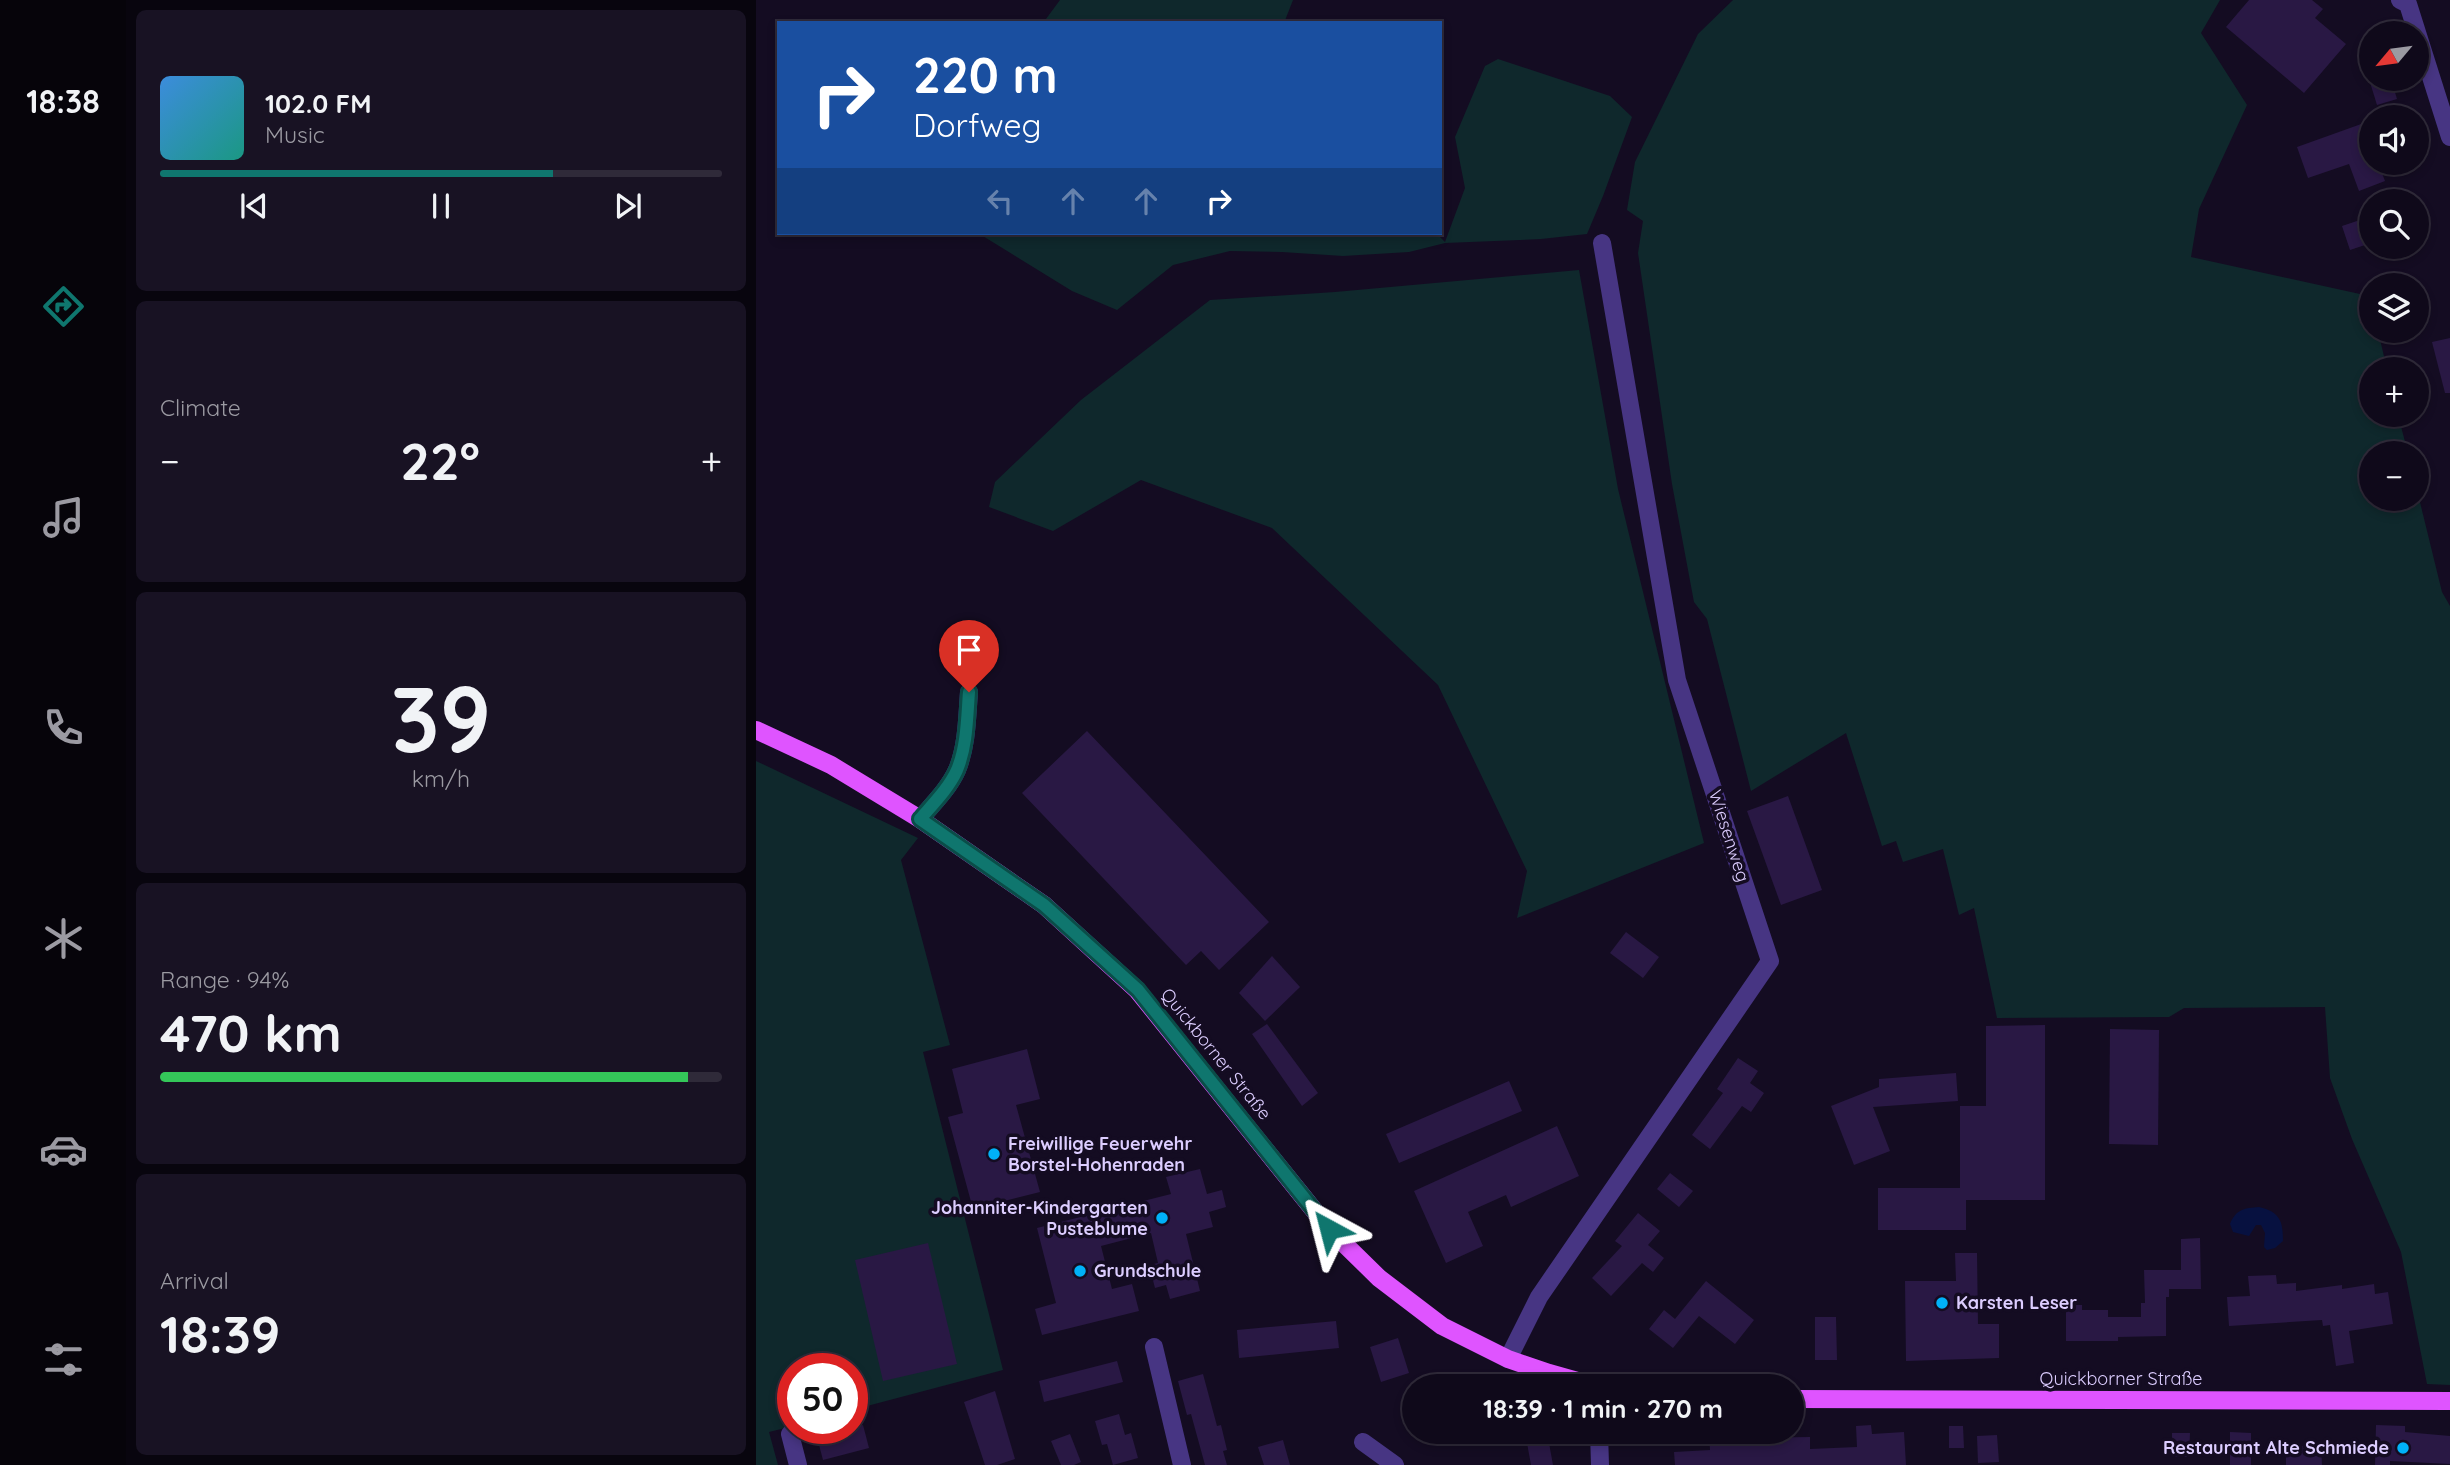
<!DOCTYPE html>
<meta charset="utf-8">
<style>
body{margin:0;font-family:Quicksand,sans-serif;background:#181223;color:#f1f3f6;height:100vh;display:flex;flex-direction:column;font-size:26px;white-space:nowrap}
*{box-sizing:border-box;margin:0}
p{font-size:23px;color:#9b9aa2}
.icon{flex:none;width:38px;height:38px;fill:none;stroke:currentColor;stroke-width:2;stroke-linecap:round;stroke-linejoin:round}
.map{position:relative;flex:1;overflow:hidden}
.drawer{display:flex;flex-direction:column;gap:10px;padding:10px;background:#08050e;width:630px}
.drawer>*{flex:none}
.guide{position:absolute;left:21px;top:21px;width:665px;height:214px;border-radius:0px;box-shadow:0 4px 10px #0003,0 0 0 2px #2f2a39;background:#1a4fa0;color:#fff;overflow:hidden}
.needle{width:46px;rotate:241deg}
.controls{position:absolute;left:1603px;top:21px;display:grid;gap:14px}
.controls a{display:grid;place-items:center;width:70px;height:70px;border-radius:50%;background:#0f091a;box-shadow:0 4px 10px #0003,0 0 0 2px #2f2a39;font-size:35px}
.speed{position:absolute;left:21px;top:1353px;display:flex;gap:14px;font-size:35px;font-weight:700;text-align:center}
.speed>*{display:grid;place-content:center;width:91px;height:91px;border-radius:50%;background:#0f091a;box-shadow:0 4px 10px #0003,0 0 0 2px #2f2a39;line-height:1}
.speed .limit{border:10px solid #d22;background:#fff;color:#111}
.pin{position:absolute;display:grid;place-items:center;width:60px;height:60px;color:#fff;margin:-72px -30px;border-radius:50% 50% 50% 0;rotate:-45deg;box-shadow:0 0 7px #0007}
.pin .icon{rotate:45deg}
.me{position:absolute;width:77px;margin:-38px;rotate:322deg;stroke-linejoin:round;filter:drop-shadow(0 0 5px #0008)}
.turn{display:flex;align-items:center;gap:24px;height:147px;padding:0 21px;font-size:32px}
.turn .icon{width:91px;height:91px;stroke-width:2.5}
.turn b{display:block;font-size:49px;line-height:60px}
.lanes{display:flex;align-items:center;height:66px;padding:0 21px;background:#0003;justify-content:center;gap:35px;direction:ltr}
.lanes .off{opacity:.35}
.big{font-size:52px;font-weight:700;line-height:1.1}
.drawer .card{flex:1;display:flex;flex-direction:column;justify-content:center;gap:10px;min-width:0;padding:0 24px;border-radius:10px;background:#181223}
.drawer .dial{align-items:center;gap:0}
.dial b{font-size:91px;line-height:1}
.song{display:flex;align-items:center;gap:21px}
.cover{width:84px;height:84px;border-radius:10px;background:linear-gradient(135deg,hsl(210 70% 55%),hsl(170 70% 35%))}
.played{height:7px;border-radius:4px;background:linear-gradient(90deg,#0f766e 70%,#2f2a39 70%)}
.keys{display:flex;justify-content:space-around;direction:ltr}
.heat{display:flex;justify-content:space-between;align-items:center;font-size:38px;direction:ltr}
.charge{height:10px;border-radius:5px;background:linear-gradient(90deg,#34c759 94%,#2f2a39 0)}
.trip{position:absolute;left:646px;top:1374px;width:402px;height:70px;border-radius:35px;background:#0f091a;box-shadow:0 4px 10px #0003,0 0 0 2px #2f2a39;font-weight:700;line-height:70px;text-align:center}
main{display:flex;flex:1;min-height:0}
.tabs{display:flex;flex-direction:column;width:126px;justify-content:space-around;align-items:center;background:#06040a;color:#9b9aa2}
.tabs .icon{width:49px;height:49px}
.tabs .selected{color:#0f766e}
.tabs b{font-size:32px;color:#f1f3f6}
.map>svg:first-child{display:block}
.green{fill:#0f282c}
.water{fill:#071140}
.building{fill:#291844}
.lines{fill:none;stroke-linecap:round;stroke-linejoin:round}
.minor{stroke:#473583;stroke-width:18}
.major{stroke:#df54ff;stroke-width:18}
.route-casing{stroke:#0a4d48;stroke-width:18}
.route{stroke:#0f766e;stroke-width:12}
.poi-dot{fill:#00b1f8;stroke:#140c22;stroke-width:2.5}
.labels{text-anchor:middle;stroke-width:7;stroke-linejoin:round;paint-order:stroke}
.street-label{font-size:18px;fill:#dccdff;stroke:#140c22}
.poi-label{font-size:18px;font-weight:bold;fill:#dccdff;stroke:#140c22;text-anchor:start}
</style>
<main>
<nav class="tabs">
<b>18:38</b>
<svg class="icon selected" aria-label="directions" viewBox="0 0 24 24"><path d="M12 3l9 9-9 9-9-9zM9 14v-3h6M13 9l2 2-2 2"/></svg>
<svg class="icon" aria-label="music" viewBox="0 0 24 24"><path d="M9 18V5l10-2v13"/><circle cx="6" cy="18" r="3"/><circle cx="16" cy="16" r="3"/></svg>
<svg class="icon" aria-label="phone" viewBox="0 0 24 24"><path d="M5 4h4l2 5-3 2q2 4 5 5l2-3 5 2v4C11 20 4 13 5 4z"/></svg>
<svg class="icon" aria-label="climate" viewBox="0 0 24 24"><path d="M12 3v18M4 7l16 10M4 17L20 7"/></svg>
<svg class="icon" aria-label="car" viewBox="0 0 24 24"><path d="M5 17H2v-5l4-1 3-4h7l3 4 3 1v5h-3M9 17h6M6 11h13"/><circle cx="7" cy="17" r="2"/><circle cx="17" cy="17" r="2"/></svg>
<svg class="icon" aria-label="filters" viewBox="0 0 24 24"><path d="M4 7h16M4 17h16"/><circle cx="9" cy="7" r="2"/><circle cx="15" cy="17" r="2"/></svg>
</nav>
<section class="drawer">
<div class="card">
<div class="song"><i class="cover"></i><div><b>102.0 FM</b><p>Music</p></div></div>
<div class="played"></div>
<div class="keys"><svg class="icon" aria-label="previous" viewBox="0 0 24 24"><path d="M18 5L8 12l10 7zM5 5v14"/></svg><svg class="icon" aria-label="pause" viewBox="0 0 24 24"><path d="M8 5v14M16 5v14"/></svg><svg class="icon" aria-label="next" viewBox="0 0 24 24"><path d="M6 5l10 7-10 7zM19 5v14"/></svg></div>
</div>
<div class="card"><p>Climate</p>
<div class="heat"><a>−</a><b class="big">22°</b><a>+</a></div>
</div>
<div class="card dial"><b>39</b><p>km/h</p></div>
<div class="card"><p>Range · 94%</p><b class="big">470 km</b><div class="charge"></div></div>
<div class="card"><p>Arrival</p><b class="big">18:39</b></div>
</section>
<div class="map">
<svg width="1694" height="1465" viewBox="0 0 1694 1465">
<rect width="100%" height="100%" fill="#140c22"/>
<g class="green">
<path d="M 304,0 L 537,0 L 528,23 L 287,23 Z"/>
<path d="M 977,0 L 1464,0 L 1445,33 L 1491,105 L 1443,209 L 1435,257 L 1613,296 L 1615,331 L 1622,331 L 1631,369 L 1615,369 L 1615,415 L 1642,415 L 1652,453 L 1615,453 L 1615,499 L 1661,499 L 1661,490 L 1686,592 L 1694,606 L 1694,1385 L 1671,1384 L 1645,1252 L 1596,1139 L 1574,1078 L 1569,1007 L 1428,1008 L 1413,1017 L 1241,1018 L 1218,908 L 1203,915 L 1187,849 L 1147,862 L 1140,841 L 1126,846 L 1090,733 L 995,791 L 951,619 L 938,602 L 916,484 L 882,253 L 887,221 L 871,210 L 879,162 L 942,34 Z"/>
<path d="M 742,59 L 854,96 L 876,117 L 847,196 L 831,234 L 785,239 L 689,243 L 653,252 L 587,256 L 526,252 L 474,251 L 417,265 L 361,310 L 316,291 L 222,233 L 680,233 L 689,242 L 709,188 L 699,137 L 729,66 Z"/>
<path d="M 823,270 L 862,489 L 948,843 L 761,918 L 771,871 L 682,685 L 516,528 L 385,480 L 297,531 L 233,507 L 239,482 L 325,400 L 454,300 L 579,292 Z"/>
<path d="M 0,761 L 162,838 L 145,860 L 194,1045 L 167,1052 L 247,1370 L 96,1410 L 96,1368 L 37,1368 L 37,1426 L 13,1432 L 22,1465 L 0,1465 Z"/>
</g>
<path class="water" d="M 1503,1207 C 1524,1212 1527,1221 1527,1241 L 1519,1248 L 1511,1250 L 1508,1247 L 1509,1233 L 1505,1225 L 1500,1225 L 1493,1236 L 1477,1232 L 1474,1224 C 1480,1209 1489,1208 1503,1207 Z"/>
<g class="building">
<path d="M 1493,0 L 1556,0 L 1567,9 L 1559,18 L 1590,44 L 1548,93 L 1470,27 Z"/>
<path d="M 1613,79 L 1635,79 L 1641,99 L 1621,105 Z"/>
<path d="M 1608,123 L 1615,143 L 1615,163 L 1622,163 L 1629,181 L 1603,191 L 1593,164 L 1552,178 L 1541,147 Z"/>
<path d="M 1604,220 L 1612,244 L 1594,250 L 1586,226 Z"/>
<path d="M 1694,338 L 1694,393 L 1689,393 L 1676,342 Z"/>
<path d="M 331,731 L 513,922 L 463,970 L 445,951 L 430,965 L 266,793 Z"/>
<path d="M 1032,796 L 1066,890 L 1025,905 L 991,811 Z"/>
<path d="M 870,932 L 903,957 L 887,978 L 854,953 Z"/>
<path d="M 516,956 L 544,987 L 509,1021 L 483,993 Z"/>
<path d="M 511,1024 L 562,1093 L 546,1106 L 496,1034 Z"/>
<path d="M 1289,1025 L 1289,1200 L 1210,1200 L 1210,1230 L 1122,1230 L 1122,1188 L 1204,1188 L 1204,1106 L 1230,1106 L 1230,1026 Z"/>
<path d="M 1354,1029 L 1403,1030 L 1402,1145 L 1353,1144 Z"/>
<path d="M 271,1049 L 284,1099 L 260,1105 L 284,1192 L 217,1209 L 192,1117 L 207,1113 L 196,1069 Z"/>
<path d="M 982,1058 L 1002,1071 L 994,1083 L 1008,1093 L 995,1112 L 986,1106 L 954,1149 L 936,1135 L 967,1093 L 961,1089 Z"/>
<path d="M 1200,1073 L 1202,1101 L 1117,1107 L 1134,1151 L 1098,1165 L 1075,1106 L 1123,1087 L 1123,1079 Z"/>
<path d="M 753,1081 L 766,1111 L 643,1163 L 630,1134 Z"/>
<path d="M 801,1126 L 823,1176 L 755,1207 L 750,1195 L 712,1212 L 727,1246 L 690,1263 L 658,1191 Z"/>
<path d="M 444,1169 L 451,1194 L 466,1190 L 470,1207 L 453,1212 L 457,1227 L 430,1234 L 444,1291 L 414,1299 L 410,1285 L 399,1288 L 393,1265 L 402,1263 L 395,1233 L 345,1246 L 356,1289 L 376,1284 L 383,1311 L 286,1335 L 279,1309 L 300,1303 L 281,1228 L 415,1194 L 410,1177 Z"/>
<path d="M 914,1173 L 937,1191 L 923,1207 L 901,1189 Z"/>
<path d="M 882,1213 L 904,1231 L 892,1245 L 908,1258 L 897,1272 L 886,1263 L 855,1296 L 836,1278 L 866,1246 L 859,1241 Z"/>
<path d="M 1444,1238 L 1445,1289 L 1413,1289 L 1413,1297 L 1410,1297 L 1410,1336 L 1362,1337 L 1362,1341 L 1310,1341 L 1310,1305 L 1326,1305 L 1326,1310 L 1352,1310 L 1352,1317 L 1385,1317 L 1385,1303 L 1389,1303 L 1388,1270 L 1425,1270 L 1425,1239 Z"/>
<path d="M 172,1243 L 201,1364 L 127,1381 L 99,1260 Z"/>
<path d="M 1199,1253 L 1221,1253 L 1222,1324 L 1243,1324 L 1243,1358 L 1150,1361 L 1149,1281 L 1200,1281 Z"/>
<path d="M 1520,1275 L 1521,1284 L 1540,1283 L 1540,1291 L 1586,1285 L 1586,1289 L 1618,1284 L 1619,1294 L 1632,1292 L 1637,1324 L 1593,1331 L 1598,1363 L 1580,1366 L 1574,1325 L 1567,1326 L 1566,1320 L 1473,1326 L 1471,1297 L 1494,1296 L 1492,1276 Z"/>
<path d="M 950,1281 L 998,1320 L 979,1344 L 943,1316 L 917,1348 L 893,1329 L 908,1310 L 919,1319 Z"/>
<path d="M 1059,1317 L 1080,1317 L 1081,1360 L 1059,1360 Z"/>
<path d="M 580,1321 L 583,1348 L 483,1358 L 481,1330 Z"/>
<path d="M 642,1338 L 653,1373 L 625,1382 L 614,1347 Z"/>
<path d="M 361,1361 L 367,1382 L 288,1402 L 283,1381 Z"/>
<path d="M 447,1374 L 461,1426 L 465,1425 L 471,1450 L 467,1451 L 471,1465 L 449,1465 L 435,1414 L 431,1415 L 422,1381 Z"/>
<path d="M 239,1391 L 259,1459 L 241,1465 L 229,1465 L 208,1402 Z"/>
<path d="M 363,1414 L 369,1435 L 375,1433 L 382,1458 L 357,1465 L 351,1444 L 346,1445 L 339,1421 Z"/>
<path d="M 107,1425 L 113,1448 L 67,1460 L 61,1437 Z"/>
<path d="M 1115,1425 L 1116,1434 L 1148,1432 L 1150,1465 L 919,1465 L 918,1452 L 954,1450 L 953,1432 L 970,1432 L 970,1438 L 1054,1437 L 1054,1449 L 1101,1447 L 1100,1426 Z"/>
<path d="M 1620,1425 L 1649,1426 L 1649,1432 L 1694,1436 L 1694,1464 L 1634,1461 L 1634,1465 L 1619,1465 Z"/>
<path d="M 1193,1426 L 1207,1426 L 1208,1448 L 1193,1448 Z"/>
<path d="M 769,1432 L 791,1432 L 797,1465 L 775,1465 Z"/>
<path d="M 1474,1432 L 1495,1433 L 1495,1465 L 1474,1465 Z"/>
<path d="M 1416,1433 L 1434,1433 L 1433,1457 L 1416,1457 Z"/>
<path d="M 314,1434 L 325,1462 L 318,1465 L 305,1465 L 295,1441 Z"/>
<path d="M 1241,1435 L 1243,1462 L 1222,1463 L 1221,1436 Z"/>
<path d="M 527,1440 L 534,1465 L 508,1465 L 502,1447 Z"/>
<path d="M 1530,1446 L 1565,1446 L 1566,1465 L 1530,1465 Z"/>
</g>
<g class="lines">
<g class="minor">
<path d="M 1644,0 L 1652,4 L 1694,137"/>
<path d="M 164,819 C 177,804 193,788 201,770 C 211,746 211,718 213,692"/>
<path d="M 398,1347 L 426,1465"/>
<path d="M 752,1359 L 783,1297 L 1014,961 L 921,680 L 846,243"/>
<path d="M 843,1432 L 844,1465"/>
<path d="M 34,1434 L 42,1465"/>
<path d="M 607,1442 L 639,1465"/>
</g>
<g class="major">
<path d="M 0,730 L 75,765 L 164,819 L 288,905 L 381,990 L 573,1229 L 623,1278 L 686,1326 L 752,1359 L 793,1373 L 839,1386"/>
<path d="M 1036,1399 L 1694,1401"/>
</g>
</g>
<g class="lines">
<g class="route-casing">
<path id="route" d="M 213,692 C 211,718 211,746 201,770 C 193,788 177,804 164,819 L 288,905 L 382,990 L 573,1229"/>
</g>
<use href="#route" class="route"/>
</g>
<g class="poi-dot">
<circle cx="238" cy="1154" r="7"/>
<circle cx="406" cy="1218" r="7"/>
<circle cx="324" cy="1271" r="7"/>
<circle cx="1186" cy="1303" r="7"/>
<circle cx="1647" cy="1448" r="7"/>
</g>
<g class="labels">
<g class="street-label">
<text transform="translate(973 836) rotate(72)" y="6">Wiesenweg</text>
<text transform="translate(460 1054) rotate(51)" y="6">Quickborner Straße</text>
<text x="1365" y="1385">Quickborner Straße</text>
</g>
<g class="poi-label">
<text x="252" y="1150">Freiwillige Feuerwehr<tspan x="252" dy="21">Borstel-Hohenraden</tspan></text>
<text x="392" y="1214" text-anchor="end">Johanniter-Kindergarten<tspan x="392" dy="21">Pusteblume</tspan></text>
<text x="338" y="1277">Grundschule</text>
<text x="1200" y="1309">Karsten Leser</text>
<text x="1633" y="1454" text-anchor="end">Restaurant Alte Schmiede</text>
</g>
</g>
</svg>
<div class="controls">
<a><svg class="needle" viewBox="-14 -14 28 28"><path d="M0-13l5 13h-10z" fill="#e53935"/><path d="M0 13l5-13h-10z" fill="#9b9aa2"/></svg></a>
<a><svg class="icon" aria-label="sound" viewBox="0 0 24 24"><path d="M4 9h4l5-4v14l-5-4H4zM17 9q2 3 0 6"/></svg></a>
<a><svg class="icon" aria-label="search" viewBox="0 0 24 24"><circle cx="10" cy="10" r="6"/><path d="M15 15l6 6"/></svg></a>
<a><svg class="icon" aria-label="layers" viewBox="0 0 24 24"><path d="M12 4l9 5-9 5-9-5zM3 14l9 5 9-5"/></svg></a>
<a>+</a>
<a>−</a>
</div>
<div class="speed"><div class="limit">50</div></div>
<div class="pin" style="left:213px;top:692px;background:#d93025"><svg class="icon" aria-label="arrive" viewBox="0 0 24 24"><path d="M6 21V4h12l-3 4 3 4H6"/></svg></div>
<svg class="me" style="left:573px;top:1229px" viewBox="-20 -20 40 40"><path d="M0-17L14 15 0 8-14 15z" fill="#0f766e" stroke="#fff" stroke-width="4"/></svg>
<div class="trip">18:39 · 1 min · 270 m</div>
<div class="guide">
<div class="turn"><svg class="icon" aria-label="right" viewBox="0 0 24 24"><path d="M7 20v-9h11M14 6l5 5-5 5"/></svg><div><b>220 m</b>Dorfweg</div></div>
<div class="lanes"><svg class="icon off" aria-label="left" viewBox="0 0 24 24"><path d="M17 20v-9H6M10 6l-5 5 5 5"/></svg><svg class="icon off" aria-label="ahead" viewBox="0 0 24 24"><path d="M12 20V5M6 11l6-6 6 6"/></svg><svg class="icon off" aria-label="ahead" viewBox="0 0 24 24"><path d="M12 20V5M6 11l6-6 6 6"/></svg><svg class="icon" aria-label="right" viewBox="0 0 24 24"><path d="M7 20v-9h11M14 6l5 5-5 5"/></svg></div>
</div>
</div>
</main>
